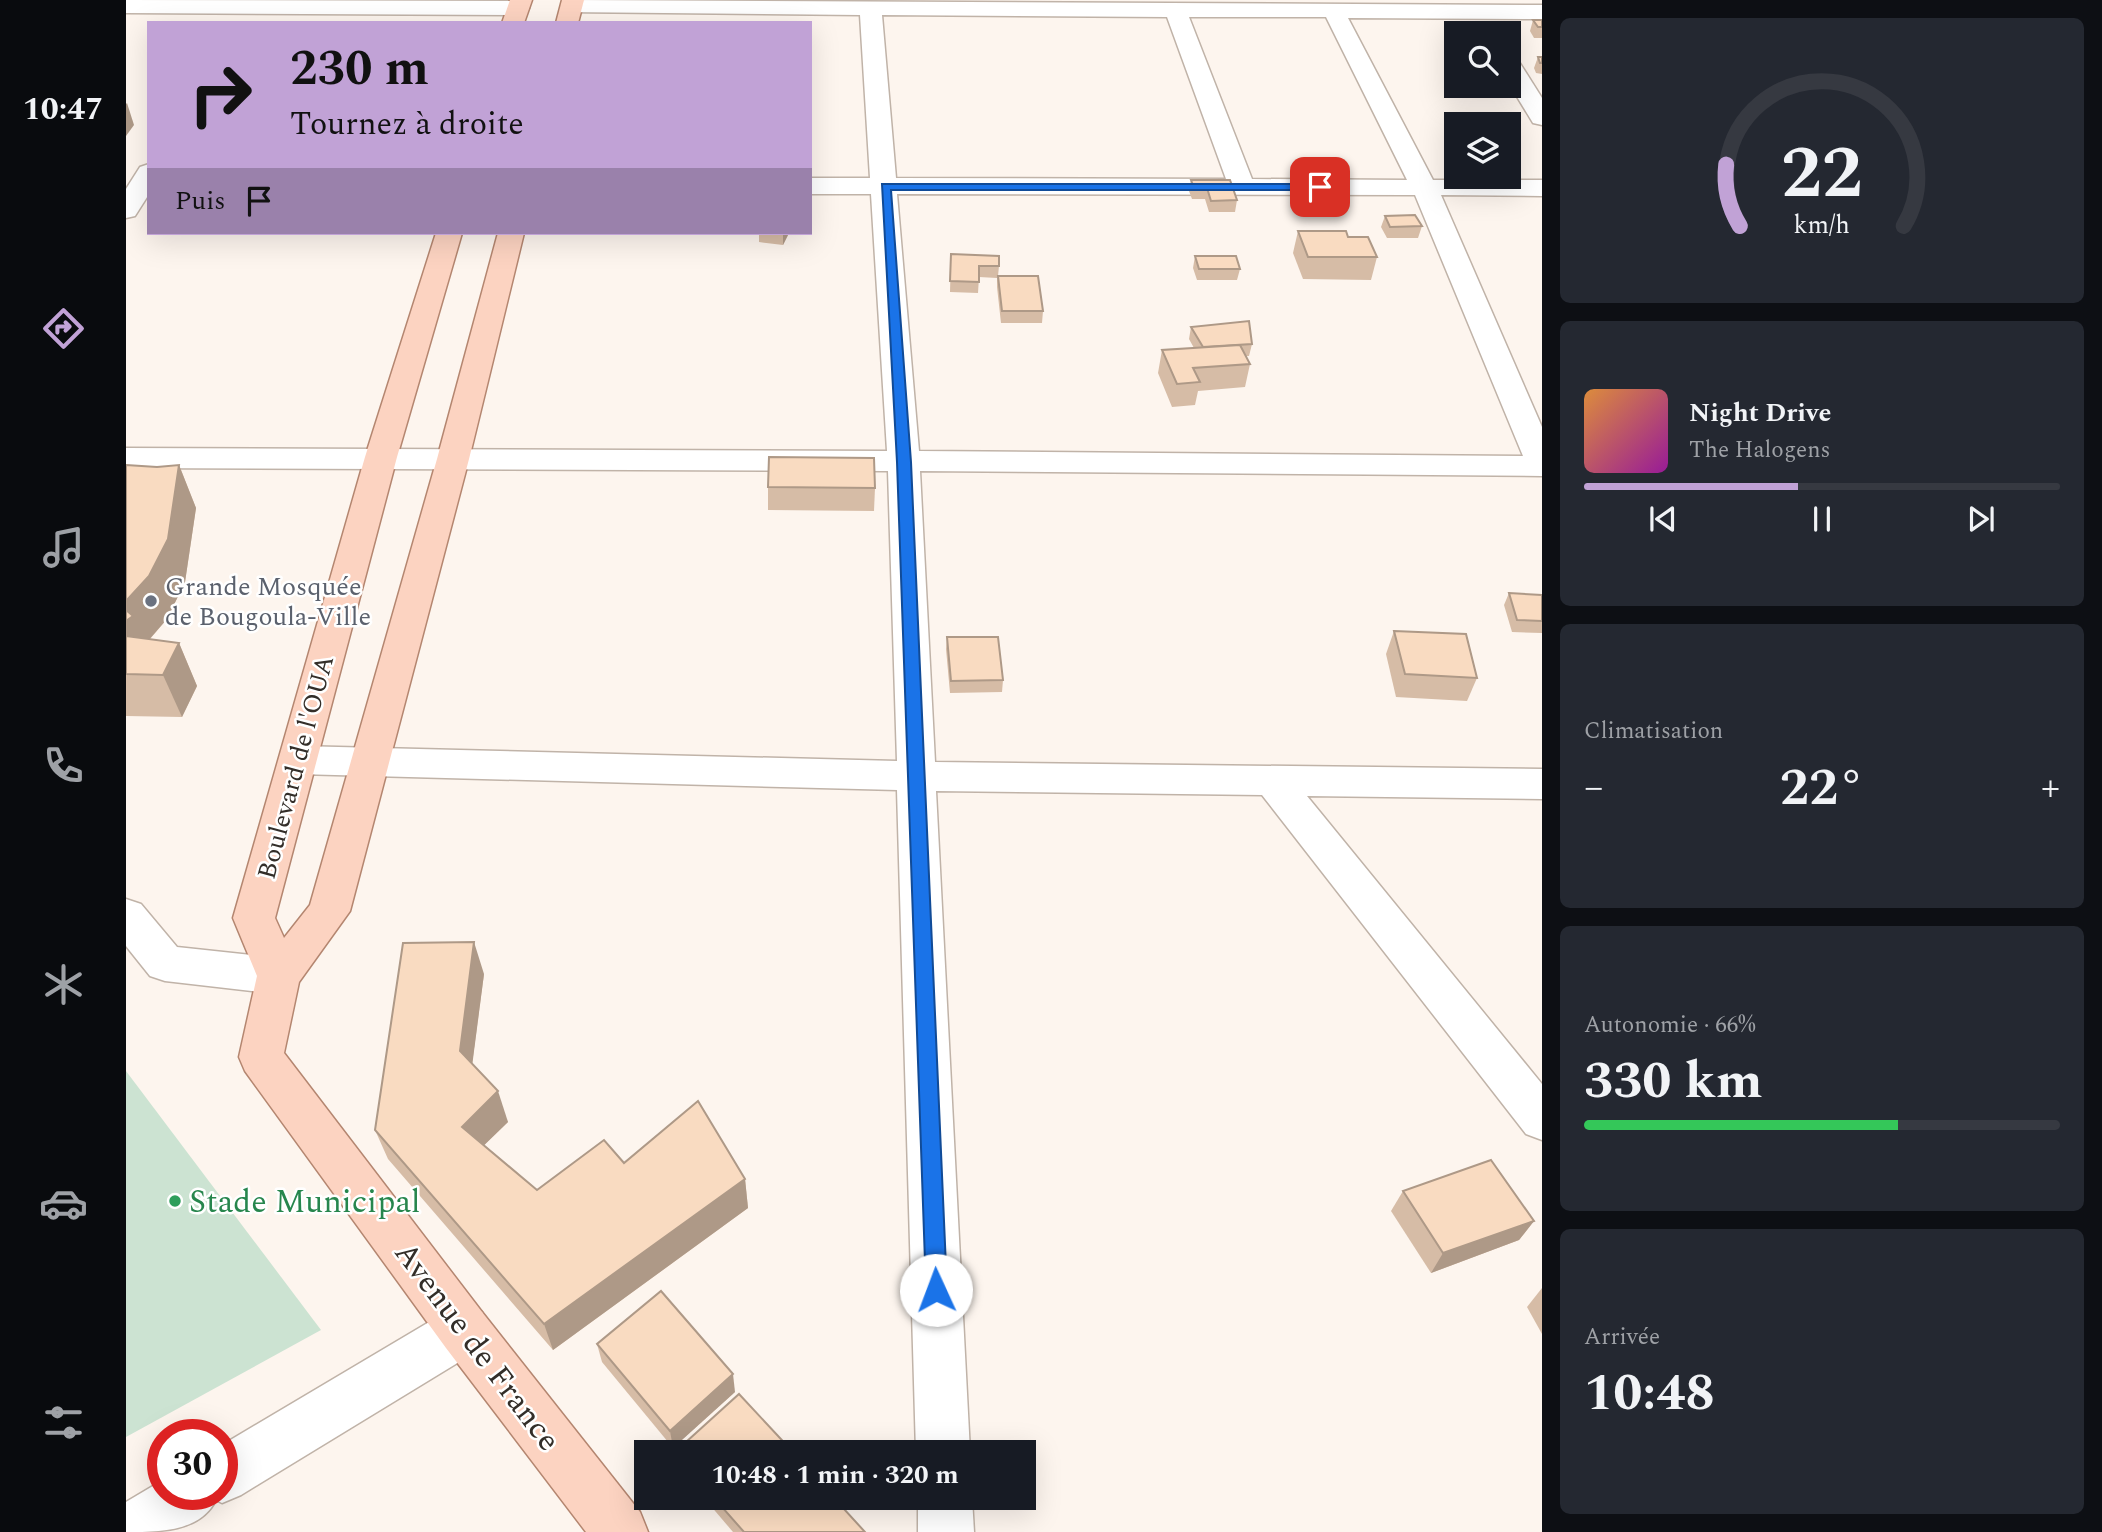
<!DOCTYPE html>
<html lang="fr">
<meta charset="utf-8">
<style>
body{margin:0;font-family:Spectral,serif;background:#242831;color:#f1f3f6;height:100vh;display:flex;flex-direction:column;font-size:26px;white-space:nowrap}
*{box-sizing:border-box;margin:0}
p{font-size:23px;color:#9ea1a6}
.icon{flex:none;width:38px;height:38px;fill:none;stroke:currentColor;stroke-width:2;stroke-linecap:round;stroke-linejoin:round}
.map{position:relative;flex:1;overflow:hidden}
.details{display:flex;flex-direction:column;gap:18px;padding:18px;background:#0d0f14;width:560px}
.details>*{flex:none}
.guide{position:absolute;left:21px;top:21px;width:665px;height:214px;border-radius:0px;box-shadow:0 7px 28px #0002;background:#c1a2d6;color:#111;overflow:hidden}
.tools{position:absolute;left:1318px;top:21px;display:grid;gap:14px}
.tools a{display:grid;place-items:center;width:77px;height:77px;border-radius:0px;background:#171b24;box-shadow:0 7px 28px #0002;font-size:35px}
.speed{position:absolute;left:21px;top:1419px;display:flex;gap:14px;font-size:35px;font-weight:700;text-align:center}
.speed>*{display:grid;place-content:center;width:91px;height:91px;border-radius:50%;background:#171b24;box-shadow:0 7px 28px #0002;line-height:1}
.speed .limit{border:10px solid #d22;background:#fff;color:#111}
.pin{position:absolute;display:grid;place-items:center;width:60px;height:60px;color:#fff;margin:-30px;border-radius:14px;box-shadow:0 4px 10px #0006}
.me{position:absolute;width:77px;margin:-38px;rotate:358deg;stroke-linejoin:round;filter:drop-shadow(0 0 5px #0008)}
.turn{display:flex;align-items:center;gap:24px;height:147px;padding:0 28px;font-size:32px}
.turn .icon{width:91px;height:91px;stroke-width:2.5}
.turn b{display:block;font-size:49px;line-height:60px}
.then{display:flex;align-items:center;height:66px;padding:0 28px;background:#0003;gap:14px;font-size:26px}
.big{font-size:52px;font-weight:700;line-height:1.1}
.details .card{flex:1;display:flex;flex-direction:column;justify-content:center;gap:10px;min-width:0;padding:0 24px;border-radius:10px;background:#242831}
.details .dial{align-items:center;gap:0}
.dial svg{height:182px;overflow:visible;fill:none;stroke:#363941;stroke-width:7;stroke-linecap:round;text-anchor:middle}
.dial text{fill:#f1f3f6;stroke:none}
.song{display:flex;align-items:center;gap:21px}
.cover{width:84px;height:84px;border-radius:10px;background:linear-gradient(135deg,hsl(30 70% 55%),hsl(300 70% 35%))}
.played{height:7px;border-radius:4px;background:linear-gradient(90deg,#c1a2d6 45%,#363941 45%)}
.keys{display:flex;justify-content:space-around;direction:ltr}
.heat{display:flex;justify-content:space-between;align-items:center;font-size:38px;direction:ltr}
.charge{height:10px;border-radius:5px;background:linear-gradient(90deg,#34c759 66%,#363941 0)}
.trip{position:absolute;left:508px;top:1440px;width:402px;height:70px;border-radius:0px;background:#171b24;box-shadow:0 7px 28px #0002;font-weight:700;line-height:70px;text-align:center}
main{display:flex;flex:1;min-height:0}
.tab-bar{display:flex;flex-direction:column;width:126px;justify-content:space-around;align-items:center;background:#090b0e;color:#9ea1a6}
.tab-bar .icon{width:49px;height:49px}
.tab-bar .selected{color:#c1a2d6}
.tab-bar b{font-size:32px;color:#f1f3f6}
.map>svg:first-child{display:block}
.green{fill:#cce3d2}
.lines{fill:none;stroke-linecap:round;stroke-linejoin:round}
.minor-casing{stroke:#c0b3a8;stroke-width:3}
.major-casing{stroke:#b48670;stroke-width:3}
.minor{fill:#fff;fill-rule:evenodd}
.major{fill:#fcd3c1;fill-rule:evenodd}
.wall{fill:#d6bca6}
.shaded-wall{fill:#ae9987}
.building{fill:#f9dbc1;stroke:#ae9987;stroke-width:2}
.route{fill:#1a73e8;stroke:#114b97;stroke-width:2}
.worship-dot{fill:#6b7280;stroke:#fff;stroke-width:2.5}
.leisure-dot{fill:#2e9e5b;stroke:#fff;stroke-width:2.5}
.labels{text-anchor:middle;stroke-width:5;stroke-linejoin:round;paint-order:stroke}
.worship-label{font-size:26px;fill:#5b616d;stroke:#fff;text-anchor:start}
.street-label{font-size:26px;fill:#332e29;stroke:#fff}
.near-leisure-label{font-size:32px;fill:#27864d;stroke:#fff;text-anchor:start}
.near-street-label{font-size:32px;fill:#332e29;stroke:#fff}
</style>
<main>
<nav class="tab-bar">
<b>10:47</b>
<svg class="icon selected" aria-label="directions" viewBox="0 0 24 24"><path d="M12 3l9 9-9 9-9-9zM9 14v-3h6M13 9l2 2-2 2"/></svg>
<svg class="icon" aria-label="music" viewBox="0 0 24 24"><path d="M9 18V5l10-2v13"/><circle cx="6" cy="18" r="3"/><circle cx="16" cy="16" r="3"/></svg>
<svg class="icon" aria-label="phone" viewBox="0 0 24 24"><path d="M5 4h4l2 5-3 2q2 4 5 5l2-3 5 2v4C11 20 4 13 5 4z"/></svg>
<svg class="icon" aria-label="climate" viewBox="0 0 24 24"><path d="M12 3v18M4 7l16 10M4 17L20 7"/></svg>
<svg class="icon" aria-label="car" viewBox="0 0 24 24"><path d="M5 17H2v-5l4-1 3-4h7l3 4 3 1v5h-3M9 17h6M6 11h13"/><circle cx="7" cy="17" r="2"/><circle cx="17" cy="17" r="2"/></svg>
<svg class="icon" aria-label="filters" viewBox="0 0 24 24"><path d="M4 7h16M4 17h16"/><circle cx="9" cy="7" r="2"/><circle cx="15" cy="17" r="2"/></svg>
</nav>
<div class="map">
<svg width="1416" height="1532" viewBox="0 0 1416 1532">
<rect width="100%" height="100%" fill="#fdf5ee"/>
<path class="green" d="M 0,1071 L 195,1330 L 0,1437 Z"/>
<g class="lines">
<g class="minor-casing">
<g id="minor">
<path d="M 0,0 L 392,1 L 400,3 L 403,8 L 400,13 L 392,15 L 0,13 Z"/>
<path d="M 446,0 L 1416,5 L 1416,19 L 1222,18 L 1307,180 L 1416,180 L 1416,196 L 1315,195 L 1416,427 L 1416,476 L 794,471 L 809,762 L 1416,769 L 1416,799 L 1181,796 L 1416,1084 L 1416,1140 L 1400,1134 L 1136,795 L 810,791 L 844,1452 L 790,1452 L 771,790 L 172,774 L 158,770 L 153,760 L 158,750 L 172,746 L 771,761 L 762,471 L 0,468 L 0,448 L 761,451 L 745,194 L 684,194 L 684,178 L 744,178 L 734,15 L 438,12 L 435,7 L 438,2 ZM 756,15 L 1041,17 L 1100,179 L 770,178 ZM 1063,17 L 1200,17 L 1281,180 L 1126,179 ZM 771,194 L 1289,195 L 1397,456 L 793,451 Z"/>
<path d="M 1382,55 L 1390,57 L 1416,98 L 1416,125 L 1407,123 L 1382,82 Z"/>
<path d="M 23,164 L 23,194 L 9,216 L 0,218 L 0,189 L 14,167 Z"/>
<path d="M 0,899 L 15,904 L 51,947 L 153,958 L 168,963 L 175,976 L 168,989 L 153,994 L 39,981 L 24,976 L 0,946 Z"/>
<path d="M 338,1305 L 356,1312 L 363,1330 L 356,1348 L 115,1495 L 96,1503 L 90,1500 C 74,1532 33,1532 0,1532 L 0,1502 L 37,1480 L 37,1494 L 96,1494 L 96,1445 L 320,1312 Z"/>
<path d="M 792,1498 L 846,1498 L 848,1532 L 792,1532 Z"/>
</g>
</g>
<g class="major-casing">
<g id="major">
<path d="M 384,0 L 406,0 L 398,23 L 376,23 Z"/>
<path d="M 436,0 L 458,0 L 452,23 L 430,23 Z"/>
<path d="M 310,233 L 336,233 L 271,457 L 149,918 L 158,938 L 184,905 L 311,459 L 372,233 L 398,233 L 343,459 L 224,911 L 173,982 L 158,1053 L 356,1312 L 514,1512 L 522,1532 L 460,1532 L 320,1348 L 119,1071 L 113,1057 L 131,976 L 107,918 L 239,457 Z"/>
</g>
</g>
<use href="#minor" class="minor"/>
<use href="#major" class="major"/>
</g>
<g class="wall">
<path d="M 1407,20 L 1416,20 L 1416,38 L 1408,38 L 1404,31 Z"/>
<path d="M 1412,57 L 1416,57 L 1416,74 L 1410,73 L 1408,68 Z"/>
<path d="M 1065,180 L 1111,200 L 1109,212 L 1083,212 L 1079,199 L 1066,199 L 1063,191 Z"/>
<path d="M 1259,216 L 1296,226 L 1292,238 L 1261,238 L 1255,227 Z"/>
<path d="M 1172,231 L 1251,257 L 1245,280 L 1177,279 L 1167,253 Z"/>
<path d="M 633,233 L 663,233 L 657,245 L 633,242 Z"/>
<path d="M 825,254 L 873,266 L 872,276 L 917,311 L 916,323 L 875,323 L 871,287 L 871,278 L 853,277 L 852,293 L 824,292 Z"/>
<path d="M 1069,256 L 1114,269 L 1111,280 L 1071,280 L 1067,268 Z"/>
<path d="M 1065,327 L 1126,344 L 1123,356 L 1120,356 L 1124,364 L 1119,387 L 1072,391 L 1069,405 L 1046,407 L 1032,373 L 1036,350 L 1068,348 L 1063,339 Z"/>
<path d="M 0,465 L 31,467 L 53,465 L 70,508 L 59,582 L 41,619 L 24,639 L 53,643 L 71,686 L 56,717 L 0,716 Z"/>
<path d="M 642,487 L 749,488 L 748,511 L 642,510 Z"/>
<path d="M 1383,593 L 1416,595 L 1416,633 L 1386,632 L 1378,605 Z"/>
<path d="M 1268,631 L 1351,678 L 1341,701 L 1270,697 L 1260,654 Z"/>
<path d="M 821,637 L 877,680 L 876,692 L 824,693 L 820,649 Z"/>
<path d="M 358,974 L 346,1064 L 382,1122 L 358,1145 L 411,1190 L 498,1163 L 619,1179 L 622,1208 L 427,1350 L 262,1159 L 249,1130 Z"/>
<path d="M 1277,1191 L 1408,1221 L 1393,1240 L 1305,1273 L 1265,1211 Z"/>
<path d="M 1416,1288 L 1416,1334 L 1401,1307 Z"/>
<path d="M 471,1344 L 609,1392 L 547,1448 L 476,1362 Z"/>
<path d="M 578,1498 L 708,1498 L 739,1532 L 607,1532 Z"/>
</g>
<g class="shaded-wall">
<path d="M 1,103 L 8,125 L 0,136 L 0,104 Z"/>
<path d="M 657,233 L 663,233 L 657,245 Z"/>
<path d="M 53,465 L 70,508 L 59,582 L 41,619 L 0,666 L 0,601 Z"/>
<path d="M 53,643 L 71,686 L 56,717 L 37,675 Z"/>
<path d="M 348,942 L 358,974 L 344,1082 L 334,1051 Z"/>
<path d="M 372,1091 L 382,1122 L 346,1157 L 336,1127 Z"/>
<path d="M 619,1179 L 622,1208 L 427,1350 L 418,1324 Z"/>
<path d="M 1408,1221 L 1393,1240 L 1305,1273 L 1317,1253 Z"/>
<path d="M 607,1374 L 609,1392 L 547,1448 L 544,1431 Z"/>
</g>
<g class="building">
<path d="M 1407,20 L 1416,20 L 1416,27 L 1412,27 Z"/>
<path d="M 1412,57 L 1416,57 L 1416,63 L 1414,63 Z"/>
<path d="M 1065,180 L 1104,180 L 1111,200 L 1085,201 L 1081,188 L 1068,188 Z"/>
<path d="M 1289,215 L 1296,226 L 1264,227 L 1259,216 Z"/>
<path d="M 1172,231 L 1220,231 L 1222,237 L 1242,237 L 1251,257 L 1182,257 Z"/>
<path d="M 825,254 L 873,256 L 873,266 L 853,266 L 853,282 L 824,281 Z"/>
<path d="M 1069,256 L 1110,256 L 1114,269 L 1073,269 Z"/>
<path d="M 872,276 L 912,276 L 917,311 L 876,311 Z"/>
<path d="M 1123,321 L 1126,344 L 1077,347 L 1065,327 Z"/>
<path d="M 1114,345 L 1124,364 L 1067,368 L 1074,382 L 1051,384 L 1036,350 Z"/>
<path d="M 643,457 L 748,458 L 749,488 L 642,487 Z"/>
<path d="M 0,465 L 31,467 L 53,465 L 42,539 L 23,576 L 0,601 Z"/>
<path d="M 1383,593 L 1416,595 L 1416,621 L 1391,620 Z"/>
<path d="M 0,610 L 7,616 L 0,621 Z"/>
<path d="M 1268,631 L 1340,634 L 1351,678 L 1279,674 Z"/>
<path d="M 0,636 L 53,643 L 37,675 L 0,674 Z"/>
<path d="M 821,637 L 872,637 L 877,680 L 825,681 Z"/>
<path d="M 348,942 L 334,1051 L 372,1091 L 336,1127 L 411,1190 L 478,1140 L 498,1163 L 572,1101 L 619,1179 L 418,1324 L 249,1130 L 277,943 Z"/>
<path d="M 1365,1160 L 1408,1221 L 1317,1253 L 1277,1191 Z"/>
<path d="M 535,1291 L 607,1374 L 544,1431 L 471,1344 Z"/>
<path d="M 613,1394 L 667,1452 L 549,1452 Z"/>
<path d="M 588,1498 L 708,1498 L 739,1532 L 618,1532 Z"/>
</g>
<path class="route" d="M 756,184 L 1194,184 L 1200,187 L 1194,190 L 765,190 L 785,462 L 821,1290 L 818,1297 L 810,1300 L 803,1297 L 800,1290 L 771,462 Z"/>
<circle class="worship-dot" cx="25" cy="601" r="7"/>
<circle class="leisure-dot" cx="49" cy="1201" r="7"/>
<g class="labels">
<g class="worship-label">
<text x="39" y="595">Grande Mosquée<tspan x="39" dy="30">de Bougoula-Ville</tspan></text>
</g>
<g class="street-label">
<text transform="translate(169 767) rotate(-75)" y="9">Boulevard de l'OUA</text>
</g>
<g class="near-leisure-label">
<text x="63" y="1212">Stade Municipal</text>
</g>
<g class="near-street-label">
<text transform="translate(352 1346) rotate(53)" y="11">Avenue de France</text>
</g>
</g>
</svg>
<div class="tools">
<a><svg class="icon" aria-label="search" viewBox="0 0 24 24"><circle cx="10" cy="10" r="6"/><path d="M15 15l6 6"/></svg></a>
<a><svg class="icon" aria-label="layers" viewBox="0 0 24 24"><path d="M12 4l9 5-9 5-9-5zM3 14l9 5 9-5"/></svg></a>
</div>
<div class="speed"><div class="limit">30</div></div>
<div class="pin" style="left:1194px;top:187px;background:#d93025"><svg class="icon" aria-label="arrive" viewBox="0 0 24 24"><path d="M6 21V4h12l-3 4 3 4H6"/></svg></div>
<svg class="me" style="left:810px;top:1290px" viewBox="-20 -20 40 40"><circle r="19" fill="#fff"/><path d="M0-13L10 11 0 6-10 11z" fill="#1a73e8"/></svg>
<div class="trip">10:48 · 1 min · 320 m</div>
<div class="guide">
<div class="turn"><svg class="icon" aria-label="right" viewBox="0 0 24 24"><path d="M7 20v-9h11M14 6l5 5-5 5"/></svg><div><b>230 m</b>Tournez à droite</div></div>
<div class="then">Puis<svg class="icon" aria-label="arrive" viewBox="0 0 24 24"><path d="M6 21V4h12l-3 4 3 4H6"/></svg></div>
</div>
</div>
<section class="details">
<div class="card dial"><svg viewBox="0 0 100 80">
<path d="M14 69A42 42 0 1 1 86 69"/>
<path d="M14 69A42 42 0 0 1 8 42" stroke="#c1a2d6"/>
<text x="50" y="56" font-size="32" font-weight="700">22</text>
<text x="50" y="72" font-size="11">km/h</text>
</svg></div>
<div class="card">
<div class="song"><i class="cover"></i><div><b>Night Drive</b><p>The Halogens</p></div></div>
<div class="played"></div>
<div class="keys"><svg class="icon" aria-label="previous" viewBox="0 0 24 24"><path d="M18 5L8 12l10 7zM5 5v14"/></svg><svg class="icon" aria-label="pause" viewBox="0 0 24 24"><path d="M8 5v14M16 5v14"/></svg><svg class="icon" aria-label="next" viewBox="0 0 24 24"><path d="M6 5l10 7-10 7zM19 5v14"/></svg></div>
</div>
<div class="card"><p>Climatisation</p>
<div class="heat"><a>−</a><b class="big">22°</b><a>+</a></div>
</div>
<div class="card"><p>Autonomie · 66%</p><b class="big">330 km</b><div class="charge"></div></div>
<div class="card"><p>Arrivée</p><b class="big">10:48</b></div>
</section>
</main>
